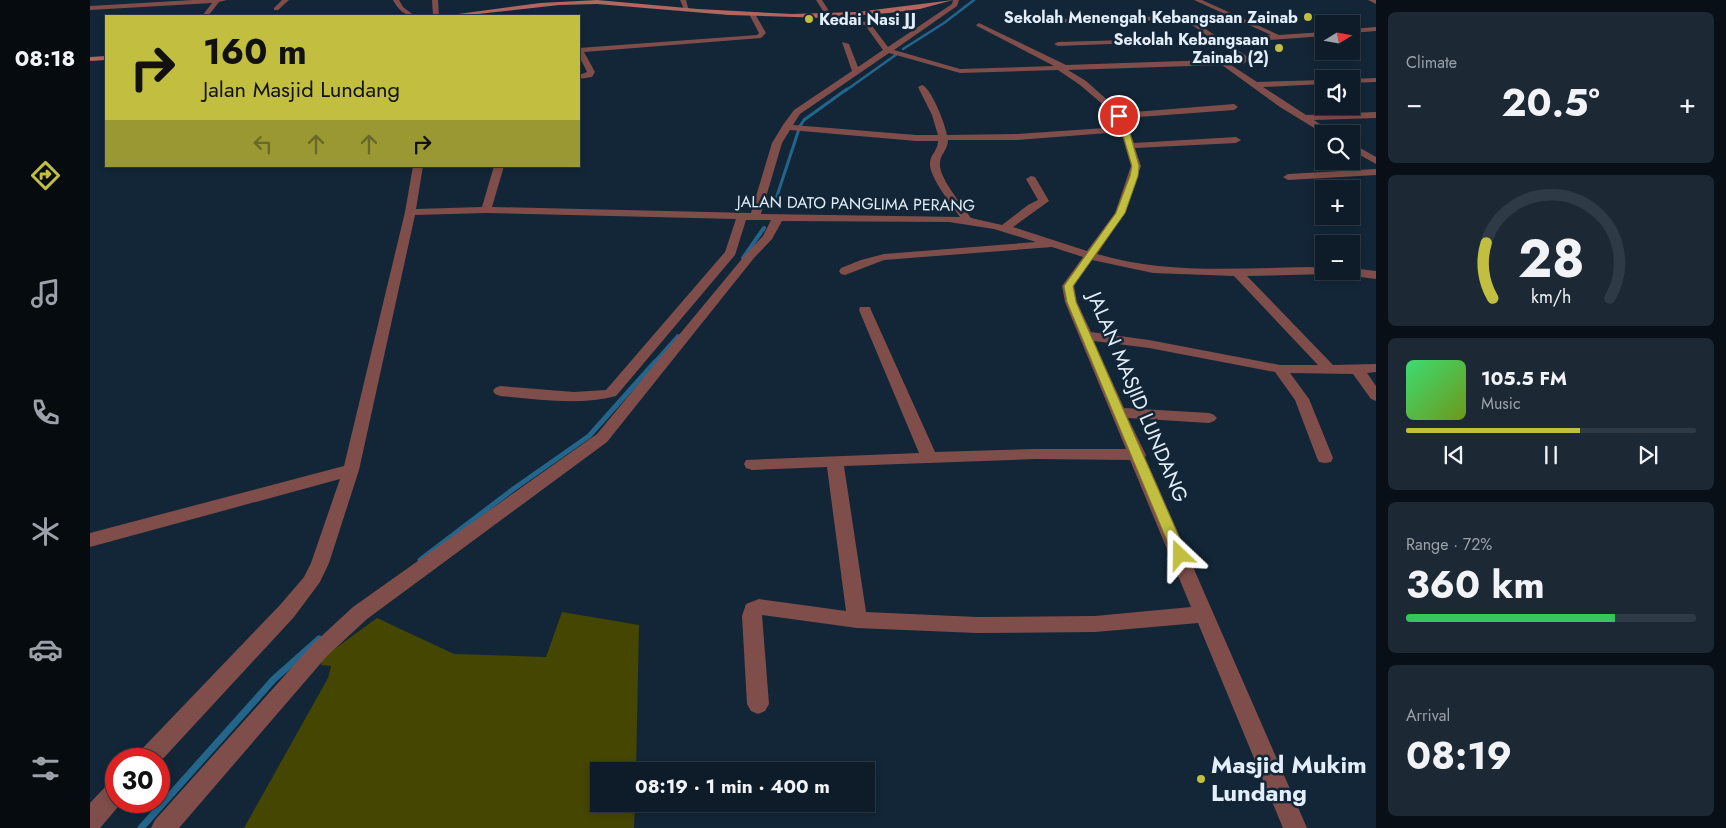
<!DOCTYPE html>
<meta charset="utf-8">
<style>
body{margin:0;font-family:Jost,sans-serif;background:#1c2935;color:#f1f3f6;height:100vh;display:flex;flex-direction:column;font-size:19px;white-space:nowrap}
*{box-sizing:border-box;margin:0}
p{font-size:16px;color:#9ba1a8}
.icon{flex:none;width:28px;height:28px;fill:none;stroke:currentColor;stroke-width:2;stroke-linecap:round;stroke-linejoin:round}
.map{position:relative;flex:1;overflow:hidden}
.drawer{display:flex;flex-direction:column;gap:12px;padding:12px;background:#080f17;width:350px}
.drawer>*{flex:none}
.hud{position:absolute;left:15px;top:15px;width:475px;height:152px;border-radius:0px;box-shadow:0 2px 8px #0003,0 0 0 1px #2e3a46;background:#c1be40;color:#111;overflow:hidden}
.needle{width:32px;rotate:79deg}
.tools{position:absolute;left:1225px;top:15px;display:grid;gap:10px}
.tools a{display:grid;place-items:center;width:45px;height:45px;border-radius:0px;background:#0e1c29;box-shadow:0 2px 8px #0003,0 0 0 1px #2e3a46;font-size:25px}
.speed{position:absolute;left:15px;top:748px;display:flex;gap:10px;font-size:25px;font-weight:700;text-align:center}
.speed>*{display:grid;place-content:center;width:65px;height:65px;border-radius:50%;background:#0e1c29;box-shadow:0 2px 8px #0003,0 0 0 1px #2e3a46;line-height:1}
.speed .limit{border:8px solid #d22;background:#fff;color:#111}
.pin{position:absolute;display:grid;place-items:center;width:42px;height:42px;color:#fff;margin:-21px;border:2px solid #fff;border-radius:50%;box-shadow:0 1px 5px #0007}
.me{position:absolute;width:55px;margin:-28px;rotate:337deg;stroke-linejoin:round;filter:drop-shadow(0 0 4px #0008)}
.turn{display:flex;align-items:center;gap:18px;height:105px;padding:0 15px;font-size:22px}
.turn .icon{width:65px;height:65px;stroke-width:2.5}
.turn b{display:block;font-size:35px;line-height:42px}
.lanes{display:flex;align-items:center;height:48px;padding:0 15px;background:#0003;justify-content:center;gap:25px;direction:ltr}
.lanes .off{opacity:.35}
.big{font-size:38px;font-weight:700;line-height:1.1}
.drawer .widget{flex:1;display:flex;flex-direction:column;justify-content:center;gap:8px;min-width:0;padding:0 18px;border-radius:8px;background:#1c2935}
.drawer .dial{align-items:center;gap:0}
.dial svg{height:130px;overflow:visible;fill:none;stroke:#2e3a46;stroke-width:7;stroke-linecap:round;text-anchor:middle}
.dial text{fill:#f1f3f6;stroke:none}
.song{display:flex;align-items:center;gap:15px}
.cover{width:60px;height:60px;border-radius:8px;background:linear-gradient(135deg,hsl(140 70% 55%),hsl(80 70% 35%))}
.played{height:5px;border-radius:2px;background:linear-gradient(90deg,#c1be40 60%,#2e3a46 60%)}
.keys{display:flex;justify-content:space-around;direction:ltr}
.heat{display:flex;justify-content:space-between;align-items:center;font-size:28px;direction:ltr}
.charge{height:8px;border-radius:4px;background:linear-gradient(90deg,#34c759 72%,#2e3a46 0)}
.trip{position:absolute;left:500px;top:762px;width:285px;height:50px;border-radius:0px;background:#0e1c29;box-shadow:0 2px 8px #0003,0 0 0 1px #2e3a46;font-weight:700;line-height:50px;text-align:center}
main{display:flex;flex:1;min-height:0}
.dock{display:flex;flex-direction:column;width:90px;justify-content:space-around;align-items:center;background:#060b10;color:#9ba1a8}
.dock .icon{width:35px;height:35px}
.dock .selected{color:#c1be40}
.dock b{font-size:22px;color:#f1f3f6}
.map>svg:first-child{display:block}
.green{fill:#454602}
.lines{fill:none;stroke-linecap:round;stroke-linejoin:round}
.stream-far4{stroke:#24658c;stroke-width:2.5}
.stream-far3{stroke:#24658c;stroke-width:3}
.stream-far2{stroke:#24658c;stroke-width:4}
.stream-far1{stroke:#24658c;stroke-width:5}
.stream{stroke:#24658c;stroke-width:7}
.street{fill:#804e4a;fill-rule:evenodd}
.secondary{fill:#b3655e;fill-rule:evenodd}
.route{fill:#c1be40;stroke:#7d7c2a}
.poi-dot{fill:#c1be40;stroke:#122637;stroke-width:2}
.labels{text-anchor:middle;stroke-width:5;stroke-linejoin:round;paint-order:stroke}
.far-poi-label{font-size:16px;font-weight:bold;fill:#e2eef9;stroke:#122637;text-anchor:end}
.far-street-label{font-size:16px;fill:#e2eef9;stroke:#122637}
.street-label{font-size:20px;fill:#e2eef9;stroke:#122637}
.near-poi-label{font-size:24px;font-weight:bold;fill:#e2eef9;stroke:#122637;text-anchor:start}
</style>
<main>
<nav class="dock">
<b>08:18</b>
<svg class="icon selected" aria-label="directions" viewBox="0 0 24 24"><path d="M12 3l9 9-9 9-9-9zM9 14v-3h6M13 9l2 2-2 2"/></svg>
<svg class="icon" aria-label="music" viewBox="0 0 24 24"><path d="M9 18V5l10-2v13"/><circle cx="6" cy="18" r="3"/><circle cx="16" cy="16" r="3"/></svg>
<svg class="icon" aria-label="phone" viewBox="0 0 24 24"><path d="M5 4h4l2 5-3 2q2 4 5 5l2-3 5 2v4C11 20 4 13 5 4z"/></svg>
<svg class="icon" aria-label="climate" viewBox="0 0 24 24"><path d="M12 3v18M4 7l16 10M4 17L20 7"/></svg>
<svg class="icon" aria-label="car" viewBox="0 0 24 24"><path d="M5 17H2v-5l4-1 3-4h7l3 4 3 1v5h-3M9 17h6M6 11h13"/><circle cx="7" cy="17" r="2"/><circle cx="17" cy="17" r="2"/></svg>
<svg class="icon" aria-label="filters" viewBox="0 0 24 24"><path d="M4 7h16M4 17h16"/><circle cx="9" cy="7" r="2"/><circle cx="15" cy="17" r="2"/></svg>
</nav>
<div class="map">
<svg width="1286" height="828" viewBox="0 0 1286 828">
<rect width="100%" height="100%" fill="#122637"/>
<path class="green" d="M 472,612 L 549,625 L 546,771 L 509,771 L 509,804 L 545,804 L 544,828 L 154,828 L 238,678 L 241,666 L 231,665 L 232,658 L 287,618 L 364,654 L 456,657 Z"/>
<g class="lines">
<g class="stream-far4">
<path d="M 813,49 L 854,23 L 884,0"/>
<path d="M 755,91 L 807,54"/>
</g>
<path class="stream-far3" d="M 684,205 L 710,126 L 714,120 L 757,89"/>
<g class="stream-far2">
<path d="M 653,258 L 674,228"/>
<path d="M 564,363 L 588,336"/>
</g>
<path class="stream-far1" d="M 330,560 L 422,490 L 499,436 L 565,362"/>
<path class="stream" d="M 51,828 L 184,679 L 229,639"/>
<g class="street">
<path d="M 103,0 L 137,0 L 129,2 L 118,16 L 112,16 L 122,3 L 0,10 L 0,6 Z"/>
<path d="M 192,0 L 199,0 L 188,10 L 184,10 L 184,8 Z"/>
<path d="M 303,0 L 309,0 L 313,7 L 325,16 C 314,16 308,9 303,0 Z"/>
<path d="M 342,0 L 348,0 L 349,16 L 343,16 Z"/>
<path d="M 590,0 L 596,0 L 599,11 L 595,11 Z"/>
<path d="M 726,0 L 732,0 L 744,19 L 779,22 L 798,47 L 862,4 L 863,0 L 869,0 L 867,6 L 804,50 L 870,69 L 964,66 L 887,26 L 886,25 L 889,23 L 976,65 L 1151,59 L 1102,25 L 1088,20 L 943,23 L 941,22 L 941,20 L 1089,16 L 1106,23 L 1131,39 L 1181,35 L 1104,0 L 1112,0 L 1189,35 L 1234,32 L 1234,36 L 1137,43 L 1161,59 L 1153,64 L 1141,65 L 1167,82 L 1234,80 L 1234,84 L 1173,87 L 1216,115 L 1286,112 L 1286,118 L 1224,120 L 1244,134 L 1234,134 L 1190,107 L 1132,65 L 978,70 L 996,81 L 1032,113 L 1144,104 L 1148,107 L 1144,110 L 1035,118 L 1044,143 L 1146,137 L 1151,140 L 1146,143 L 1045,148 L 1051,166 L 1035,213 L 1007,254 C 1081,276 1157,267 1234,267 L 1234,271 L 1240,271 L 1238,274 L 1157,276 L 1243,365 L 1286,364 L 1286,372 L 1277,373 L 1286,386 L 1286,401 L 1281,399 L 1263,374 L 1200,373 L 1219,399 L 1243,458 L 1241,462 L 1235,463 L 1229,462 L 1227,458 L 1205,400 L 1185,372 L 1059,348 L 1004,341 L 1034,408 L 1119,413 L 1124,415 L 1127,418 L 1124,421 L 1119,423 L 1038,418 L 1056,455 L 1055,457 L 1217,828 L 1193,828 L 1108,623 L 1005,632 L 887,633 L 767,628 L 672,615 L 679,704 L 675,711 L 668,714 L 661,711 L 657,704 L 652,616 L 656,604 L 669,599 L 756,611 L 737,467 L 662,470 L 656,468 L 654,464 L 656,460 L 829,453 L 769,310 L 770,307 L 780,307 L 781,310 L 845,452 L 946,449 L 1036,449 L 975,302 L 972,286 L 993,257 L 962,247 L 794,260 L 755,275 L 751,274 L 749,271 L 751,268 L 771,260 L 794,254 L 946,242 L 904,229 L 859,222 L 692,221 L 682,239 L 664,258 L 517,442 L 277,619 L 237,656 L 89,828 L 61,828 L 65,820 L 223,644 L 263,607 L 507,434 L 656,254 L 673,236 L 681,220 L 656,220 L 645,255 L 526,396 C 489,406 448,399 410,396 L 405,394 L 403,391 L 405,388 L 410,386 L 484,392 L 516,390 L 635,252 L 646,219 L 396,213 L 325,215 L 269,470 L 239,563 L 230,582 L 204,617 L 69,763 L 69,759 L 47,759 L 50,751 L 190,605 L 214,577 L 221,563 L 250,479 L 0,547 L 0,533 L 254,466 L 315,212 L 323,166 L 333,166 L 326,209 L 392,207 L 404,166 L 414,166 L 402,207 L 661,213 L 682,143 L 693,125 L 704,110 L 762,71 L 752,42 L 759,44 L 768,67 L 793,50 L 775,25 L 740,22 ZM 799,53 L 870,73 L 968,70 L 990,85 L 1024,114 L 1030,127 L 927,134 L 857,135 C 855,124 842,89 832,85 L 828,87 L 842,115 L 848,135 L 826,135 L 703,125 L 710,114 ZM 700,130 L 826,141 L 848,141 C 848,150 841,154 840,162 C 838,176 862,205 870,217 L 671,214 L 692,143 ZM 1031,132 L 1041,166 L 1025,213 L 997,251 L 923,227 L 959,201 L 945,177 L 941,176 L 936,179 L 948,200 L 938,205 L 912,225 L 881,218 C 873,206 848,177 850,163 C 850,154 858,150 858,140 L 927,140 ZM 1002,260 L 1063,273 L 1144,276 L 1228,365 L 1190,365 L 1059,340 L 1001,332 L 987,302 L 984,286 ZM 946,459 L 1040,460 L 1101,607 L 1005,616 L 887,617 L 776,612 L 754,466 Z"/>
<path d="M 1278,0 L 1286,0 L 1286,4 Z"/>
<path d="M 662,12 L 665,14 L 676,33 L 671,38 L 494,52 L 505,72 L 502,77 L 489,79 L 489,75 L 497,72 L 489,56 L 489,48 L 667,35 L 669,33 L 659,14 Z"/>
<path d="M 1286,27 L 1286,31 L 1261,33 L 1261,29 Z"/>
<path d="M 1073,39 L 1073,41 L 1071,42 L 968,46 L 964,44 L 968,42 Z"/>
<path d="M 1286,78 L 1286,82 L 1261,83 L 1260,79 Z"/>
<path d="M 1261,143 L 1286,157 L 1286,164 L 1261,150 Z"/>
<path d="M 1286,169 L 1286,175 L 1198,180 L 1193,177 L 1198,174 Z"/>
<path d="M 1261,268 L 1286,271 L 1286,279 L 1255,275 L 1249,271 L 1261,271 Z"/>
<path d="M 26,781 L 26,801 L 33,801 L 10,828 L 0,828 L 0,803 L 18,784 Z"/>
</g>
<g class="secondary">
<path d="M 507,0 L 608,9 L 702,14 L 767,12 L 863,0 L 830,9 L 799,13 L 735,18 L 639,15 L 507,4 L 469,5 L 370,16 L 353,16 L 450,3 Z"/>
<path d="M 16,56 L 16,60 L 0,61 L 0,57 Z"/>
</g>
</g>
<path class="route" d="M 1027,114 L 1032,114 L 1036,120 L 1049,166 L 1048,176 L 1035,213 L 983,286 L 986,302 L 1097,555 L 1095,558 L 1090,560 L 1085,558 L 1083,555 L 977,302 L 974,286 L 1026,213 L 1040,176 L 1042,166 Z"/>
<g class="poi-dot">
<circle cx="1218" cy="17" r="5"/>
<circle cx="719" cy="19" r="5"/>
<circle cx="1189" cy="48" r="5"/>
<circle cx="1111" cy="779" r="5"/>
</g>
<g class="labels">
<g class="far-poi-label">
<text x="1208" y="23">Sekolah Menengah Kebangsaan Zainab</text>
<text x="729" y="25" text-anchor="start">Kedai Nasi JJ</text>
<text x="1179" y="45">Sekolah Kebangsaan<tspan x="1179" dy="18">Zainab (2)</tspan></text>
</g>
<g class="far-street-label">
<text transform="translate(766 203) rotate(1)" y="6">JALAN DATO PANGLIMA PERANG</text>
</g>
<g class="street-label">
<text transform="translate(1048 397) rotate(67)" y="7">JALAN MASJID LUNDANG</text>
</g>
<g class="near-poi-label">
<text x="1121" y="773">Masjid Mukim<tspan x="1121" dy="28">Lundang</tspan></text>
</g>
</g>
</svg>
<div class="tools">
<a><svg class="needle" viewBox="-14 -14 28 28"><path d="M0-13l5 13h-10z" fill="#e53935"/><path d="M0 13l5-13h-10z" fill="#9ba1a8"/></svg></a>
<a><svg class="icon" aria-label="sound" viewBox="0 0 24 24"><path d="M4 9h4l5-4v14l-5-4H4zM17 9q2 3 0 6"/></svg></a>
<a><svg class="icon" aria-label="search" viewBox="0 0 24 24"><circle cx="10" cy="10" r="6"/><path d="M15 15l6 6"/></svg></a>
<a>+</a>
<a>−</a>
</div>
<div class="speed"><div class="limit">30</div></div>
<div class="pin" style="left:1029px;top:116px;background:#d93025"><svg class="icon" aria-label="arrive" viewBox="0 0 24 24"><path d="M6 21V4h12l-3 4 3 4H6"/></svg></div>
<svg class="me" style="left:1090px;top:555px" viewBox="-20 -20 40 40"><path d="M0-17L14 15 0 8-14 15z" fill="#c1be40" stroke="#fff" stroke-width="4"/></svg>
<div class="trip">08:19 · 1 min · 400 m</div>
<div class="hud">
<div class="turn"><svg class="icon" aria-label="right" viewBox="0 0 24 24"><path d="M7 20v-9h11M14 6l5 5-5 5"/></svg><div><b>160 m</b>Jalan Masjid Lundang</div></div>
<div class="lanes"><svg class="icon off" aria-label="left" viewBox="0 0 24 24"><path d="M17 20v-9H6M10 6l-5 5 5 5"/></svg><svg class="icon off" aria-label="ahead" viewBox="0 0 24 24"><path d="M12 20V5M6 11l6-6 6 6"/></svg><svg class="icon off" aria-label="ahead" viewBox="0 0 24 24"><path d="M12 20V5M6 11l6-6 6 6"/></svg><svg class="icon" aria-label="right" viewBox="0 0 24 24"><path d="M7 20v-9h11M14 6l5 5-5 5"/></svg></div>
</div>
</div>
<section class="drawer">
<div class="widget"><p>Climate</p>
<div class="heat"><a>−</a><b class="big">20.5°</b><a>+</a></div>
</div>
<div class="widget dial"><svg viewBox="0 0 100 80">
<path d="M14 69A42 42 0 1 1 86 69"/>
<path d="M14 69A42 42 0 0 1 10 35" stroke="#c1be40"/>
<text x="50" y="56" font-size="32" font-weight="700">28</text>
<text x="50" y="72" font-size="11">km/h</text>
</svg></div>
<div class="widget">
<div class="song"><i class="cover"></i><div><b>105.5 FM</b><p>Music</p></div></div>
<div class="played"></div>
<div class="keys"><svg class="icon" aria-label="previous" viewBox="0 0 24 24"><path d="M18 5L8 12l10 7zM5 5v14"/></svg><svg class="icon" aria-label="pause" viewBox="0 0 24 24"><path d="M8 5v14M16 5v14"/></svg><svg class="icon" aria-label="next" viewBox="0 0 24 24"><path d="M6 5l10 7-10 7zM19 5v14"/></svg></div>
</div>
<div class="widget"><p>Range · 72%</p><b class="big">360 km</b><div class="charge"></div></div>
<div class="widget"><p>Arrival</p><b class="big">08:19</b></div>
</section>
</main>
